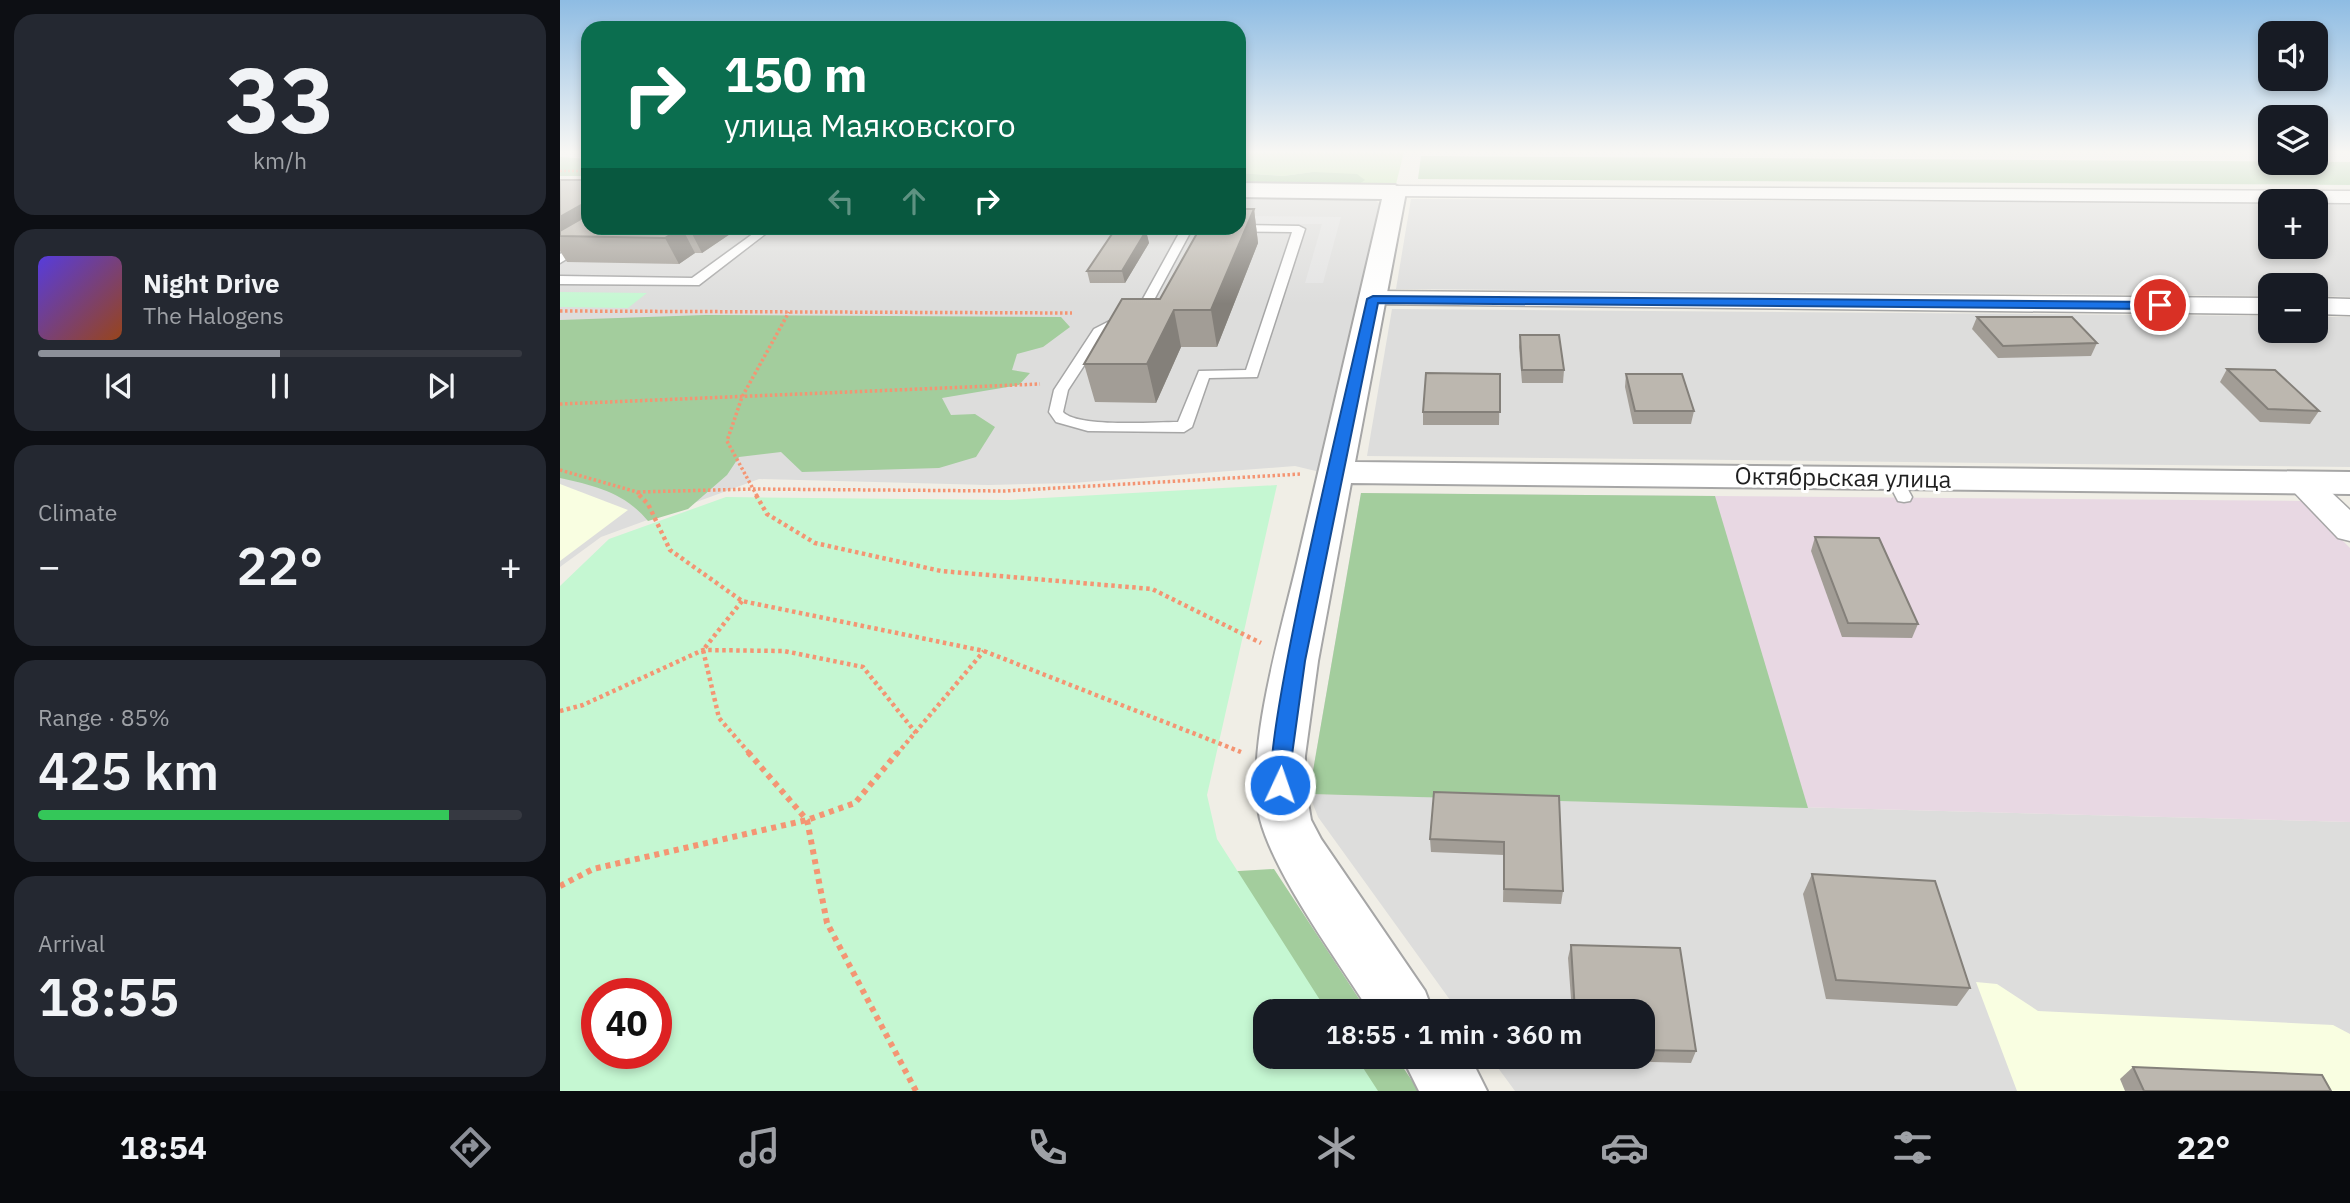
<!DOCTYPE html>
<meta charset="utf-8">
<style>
body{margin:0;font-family:"IBM Plex Sans",sans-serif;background:#242831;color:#f1f3f6;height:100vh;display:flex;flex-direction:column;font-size:26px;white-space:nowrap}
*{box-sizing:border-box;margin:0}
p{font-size:23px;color:#9ea1a6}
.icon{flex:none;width:38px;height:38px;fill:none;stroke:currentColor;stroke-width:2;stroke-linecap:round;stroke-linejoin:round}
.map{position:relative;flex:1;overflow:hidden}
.drawer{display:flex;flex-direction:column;gap:14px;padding:14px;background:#0d0f14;width:560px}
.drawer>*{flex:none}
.hud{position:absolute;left:21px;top:21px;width:665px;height:214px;border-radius:21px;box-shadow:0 4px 10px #0003;background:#0b6e4f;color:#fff;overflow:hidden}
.buttons{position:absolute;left:1698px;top:21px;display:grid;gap:14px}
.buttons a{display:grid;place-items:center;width:70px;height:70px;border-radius:14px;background:#171b24;box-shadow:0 4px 10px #0003;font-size:35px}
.speed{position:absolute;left:21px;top:978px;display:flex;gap:14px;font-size:35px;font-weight:700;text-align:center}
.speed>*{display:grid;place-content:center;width:91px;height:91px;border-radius:50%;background:#171b24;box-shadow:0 4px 10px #0003;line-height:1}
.speed .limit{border:10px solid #d22;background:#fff;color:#111}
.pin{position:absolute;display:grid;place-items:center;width:60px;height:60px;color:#fff;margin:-30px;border:4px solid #fff;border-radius:50%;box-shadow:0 2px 7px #0007}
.me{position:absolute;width:77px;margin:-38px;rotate:3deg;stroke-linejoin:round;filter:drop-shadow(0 0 5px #0008)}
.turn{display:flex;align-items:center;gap:24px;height:147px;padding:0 28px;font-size:32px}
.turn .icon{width:91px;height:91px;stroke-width:2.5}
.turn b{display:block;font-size:49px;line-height:60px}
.lanes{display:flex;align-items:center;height:66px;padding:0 28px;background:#0003;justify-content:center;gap:35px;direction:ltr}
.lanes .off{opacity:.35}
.big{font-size:52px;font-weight:600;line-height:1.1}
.drawer .widget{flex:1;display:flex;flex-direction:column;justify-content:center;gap:10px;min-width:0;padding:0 24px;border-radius:21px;background:#242831}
.drawer .dial{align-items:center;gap:0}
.dial b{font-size:91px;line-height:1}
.song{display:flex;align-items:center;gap:21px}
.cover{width:84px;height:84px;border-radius:10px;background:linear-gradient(135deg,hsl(250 70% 55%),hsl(20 70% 35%))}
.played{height:7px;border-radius:4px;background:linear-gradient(90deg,#8c9099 50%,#363941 50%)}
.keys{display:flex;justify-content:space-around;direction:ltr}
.heat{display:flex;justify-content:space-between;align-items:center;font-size:38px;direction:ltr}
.charge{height:10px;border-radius:5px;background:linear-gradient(90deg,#34c759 85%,#363941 0)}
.trip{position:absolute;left:693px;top:999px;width:402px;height:70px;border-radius:21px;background:#171b24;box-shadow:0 4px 10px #0003;font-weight:600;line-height:70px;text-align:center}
.tab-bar{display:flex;height:112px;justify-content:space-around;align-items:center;background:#090b0e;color:#9ea1a6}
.tab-bar .icon{width:49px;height:49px}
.tab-bar .current{color:#8c9099}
.tab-bar b{font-size:32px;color:#f1f3f6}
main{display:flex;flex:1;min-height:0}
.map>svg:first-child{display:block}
.residential{fill:#dddddc}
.industrial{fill:#e8d8e3}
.education{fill:#f9fee1}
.grass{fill:#c1e7ae}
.forest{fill:#a3cd9d}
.park{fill:#c5f7d2;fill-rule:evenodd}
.parking{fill:#e3e3e3}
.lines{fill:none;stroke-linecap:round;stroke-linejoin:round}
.service-casing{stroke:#a6a6a6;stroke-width:3}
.minor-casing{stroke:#a6a6a6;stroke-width:3}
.tertiary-casing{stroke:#a6a6a6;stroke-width:4}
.path-far3{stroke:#f49573;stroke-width:2.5;stroke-dasharray:2 2;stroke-linecap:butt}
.path-far2{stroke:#f49573;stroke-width:3.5;stroke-dasharray:2.5 2.5;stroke-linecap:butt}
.path-far1{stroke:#f49573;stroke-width:4.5;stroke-dasharray:3.5 3.5;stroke-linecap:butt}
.path{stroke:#f49573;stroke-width:6;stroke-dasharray:5 5;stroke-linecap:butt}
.service{fill:#fff;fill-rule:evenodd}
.minor{fill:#fff;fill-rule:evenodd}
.tertiary{fill:#fff;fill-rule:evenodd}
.wall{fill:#a29d96}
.shaded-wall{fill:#84807a}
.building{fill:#bcb7af;stroke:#84807a;stroke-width:2}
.route{fill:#1a73e8;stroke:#114b97;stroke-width:2}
.labels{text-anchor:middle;stroke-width:6;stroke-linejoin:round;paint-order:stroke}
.street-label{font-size:24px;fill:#1f1f1f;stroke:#fff}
</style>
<main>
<section class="drawer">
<div class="widget dial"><b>33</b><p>km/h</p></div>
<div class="widget">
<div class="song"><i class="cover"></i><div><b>Night Drive</b><p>The Halogens</p></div></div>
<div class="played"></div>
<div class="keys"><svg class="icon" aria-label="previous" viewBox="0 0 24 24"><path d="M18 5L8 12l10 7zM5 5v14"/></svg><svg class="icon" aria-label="pause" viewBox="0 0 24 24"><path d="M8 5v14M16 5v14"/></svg><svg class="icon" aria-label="next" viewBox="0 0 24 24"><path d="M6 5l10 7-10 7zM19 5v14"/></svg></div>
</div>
<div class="widget"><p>Climate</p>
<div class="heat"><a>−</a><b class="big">22°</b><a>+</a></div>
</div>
<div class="widget"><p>Range · 85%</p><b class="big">425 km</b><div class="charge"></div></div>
<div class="widget"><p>Arrival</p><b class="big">18:55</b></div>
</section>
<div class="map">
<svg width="1790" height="1091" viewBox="0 0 1790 1091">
<rect width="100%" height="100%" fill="#f0eee6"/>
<g class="residential">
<path d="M 0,187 L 28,228 L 679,228 L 679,194 L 812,198 L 819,203 L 820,209 L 760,472 L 735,466 L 512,483 L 428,485 L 199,479 L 41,537 L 0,567 Z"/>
<path d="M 851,199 L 1710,203 L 1710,247 L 1755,247 L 1755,203 L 1790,204 L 1790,297 L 1755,296 L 1755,285 L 1710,285 L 1710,296 L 836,289 Z"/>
<path d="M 832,309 L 1710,316 L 1710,331 L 1755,331 L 1755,317 L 1790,317 L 1790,467 L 807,456 Z"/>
<path d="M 749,794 L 1790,822 L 1790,1091 L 955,1091 L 930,1057 L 1083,1057 L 1083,1012 L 898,1011 L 758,817 Z"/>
</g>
<path class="industrial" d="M 801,493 L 1743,501 L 1790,548 L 1790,822 L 749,794 Z"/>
<g class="education">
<path d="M 0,484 L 68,510 L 0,561 Z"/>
<path d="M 1416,982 L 1437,984 L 1478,1011 L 1773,1025 L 1790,1034 L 1790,1091 L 1457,1091 Z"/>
</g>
<path class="grass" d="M 679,152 L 844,152 L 835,188 L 679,184 L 753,172 L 723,176 L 679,173 Z"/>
<g class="forest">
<path d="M 861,156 L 1790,162 L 1790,185 L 858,179 Z"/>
<path d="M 0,157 L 28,159 L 28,176 L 0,176 Z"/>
<path d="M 753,172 L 797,174 L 805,180 L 796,186 L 679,184 L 679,173 L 723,176 Z"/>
<path d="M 145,315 L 501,317 L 510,327 L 483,347 L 457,354 L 452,370 L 470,373 L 459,385 L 382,398 L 391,415 L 415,414 L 435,427 L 416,457 L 379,468 L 242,472 L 221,452 L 179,457 L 167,475 L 128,509 L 88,521 C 64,492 35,486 0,478 L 0,320 Z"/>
<path d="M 801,493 L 1155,496 L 1248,808 L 749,794 Z"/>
<path d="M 714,869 L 807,1011 L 705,1012 L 705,1057 L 836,1057 L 859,1091 L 554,1091 L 613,875 Z"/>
</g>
<g class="park">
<path d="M 0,292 L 87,293 L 68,308 L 0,307 Z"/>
<path d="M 717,485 L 647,795 L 657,839 L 767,1011 L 705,1012 L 705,1057 L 796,1057 L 818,1091 L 0,1091 L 0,586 L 49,539 L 166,497 L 449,500 ZM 37,994 L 96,994 L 96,1054 L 37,1054 Z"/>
</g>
<path class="parking" d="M 679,216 L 781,217 L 763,283 L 745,283 L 762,224 L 679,224 Z"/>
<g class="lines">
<g class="service-casing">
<g id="service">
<path d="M 679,225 L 739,226 L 745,229 L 697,377 L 649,378 L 632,427 L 624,432 L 528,431 L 496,422 L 489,412 L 494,390 L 534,329 L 579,306 L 622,228 L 679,228 ZM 631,231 L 732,232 L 686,370 L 639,371 L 618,422 C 595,422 518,428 503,412 L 508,390 L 544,335 L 588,311 Z"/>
<path d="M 45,228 L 58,228 L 0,263 L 0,254 Z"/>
<path d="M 201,228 L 213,228 L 139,285 L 0,284 L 0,276 L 132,278 Z"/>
<path d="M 1334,473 L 1340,475 L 1352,497 L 1350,501 L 1344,502 L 1338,501 L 1326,478 Z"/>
</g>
</g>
<g class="minor-casing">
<g id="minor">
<path d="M 835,186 L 1790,191 L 1790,203 L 828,196 L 825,192 L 828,188 Z"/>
<path d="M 813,291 L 1710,298 L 1710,314 L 804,304 L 800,299 L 804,294 Z"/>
<path d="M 1755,298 L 1790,299 L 1790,315 L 1755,314 Z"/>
<path d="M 1742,472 L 1753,475 L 1790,510 L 1790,541 L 1778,538 L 1731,489 L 1726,482 L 1731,475 Z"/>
</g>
</g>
<g class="tertiary-casing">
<g id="tertiary">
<path d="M 679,183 L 835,185 L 846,192 L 795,462 L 1790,472 L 1790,494 L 791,483 L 758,661 L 745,756 L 745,785 L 751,820 L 761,839 L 865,991 L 873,1012 L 810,1012 C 777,959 715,876 700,819 C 684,752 722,628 738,559 C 766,439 794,319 822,199 L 679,197 Z"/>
<path d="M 842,1057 L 910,1057 L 927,1091 L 859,1091 Z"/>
</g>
</g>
<path class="path-far3" d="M 0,171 L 28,171"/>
<g class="path-far2">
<path d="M 0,311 L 512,313"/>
<path d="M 0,404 L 480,384"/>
<path d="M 0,470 L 77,492 L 81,496"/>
<path d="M 78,492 L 193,489 L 444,491 L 741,474"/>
<path d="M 197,496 L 167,441 L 182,397 L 229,312"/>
</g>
<g class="path-far1">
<path d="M 79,495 L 88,504 L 110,550 L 182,601 L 424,651 L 681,752"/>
<path d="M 196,495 L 207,514 L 255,543 L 381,571 L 592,589 L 701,643"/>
<path d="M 182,601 L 143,650 L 159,718 L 190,754"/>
<path d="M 0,711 L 23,705 L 143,650 L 224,651 L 303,667 L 356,733"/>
<path d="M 337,754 L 424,651"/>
</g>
<g class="path">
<path d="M 188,752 L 247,820 L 267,923 L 356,1091"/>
<path d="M 0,886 L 33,869 L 247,820 L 295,803 L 338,752"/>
</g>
<use href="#service" class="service"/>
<use href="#minor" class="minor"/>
<use href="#tertiary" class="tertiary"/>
</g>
<g class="wall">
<path d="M 0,180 L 28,228 L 179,228 L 142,253 L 135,253 L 119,264 L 7,262 L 0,251 Z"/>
<path d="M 694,209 L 698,243 L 657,347 L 621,347 L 596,403 L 535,402 L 524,364 L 600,299 Z"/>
<path d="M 586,231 L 589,243 L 565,283 L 530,283 L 527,271 Z"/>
<path d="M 1417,317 L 1537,343 L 1531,356 L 1438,358 L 1412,329 Z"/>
<path d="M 960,335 L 1004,370 L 1003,383 L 962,383 L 959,347 Z"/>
<path d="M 1667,369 L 1759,411 L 1750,424 L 1700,422 L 1660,382 Z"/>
<path d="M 940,374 L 939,425 L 863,425 L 863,412 Z"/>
<path d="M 1066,374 L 1134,411 L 1131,424 L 1073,424 L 1065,387 Z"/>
<path d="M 1255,537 L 1358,624 L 1352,638 L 1282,637 L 1251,551 Z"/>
<path d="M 999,796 L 1003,891 L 1001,904 L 943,902 L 944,855 L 871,852 L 870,839 Z"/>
<path d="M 1252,874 L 1410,988 L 1397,1006 L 1266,999 L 1243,894 Z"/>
<path d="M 1011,945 L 1136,1051 L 1131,1063 L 1015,1060 L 1014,1057 L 1083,1057 L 1083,1012 L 1012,1012 L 1008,958 Z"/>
<path d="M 1573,1067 L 1771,1091 L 1565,1091 L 1560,1079 Z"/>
</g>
<g class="shaded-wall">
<path d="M 28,201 L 28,228 L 0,236 L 0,217 Z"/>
<path d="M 694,209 L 698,243 L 657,347 L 651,310 Z"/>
<path d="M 121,228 L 122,228 L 135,253 L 119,264 L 105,238 Z"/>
<path d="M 129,228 L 179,228 L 142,253 Z"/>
<path d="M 586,231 L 589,243 L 565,283 L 562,271 Z"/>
<path d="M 614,310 L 621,347 L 596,403 L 587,364 Z"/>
</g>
<g class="building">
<path d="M 0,180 L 28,180 L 28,201 L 0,217 Z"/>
<path d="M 679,209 L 694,209 L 651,310 L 614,310 L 587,364 L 524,364 L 562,299 L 600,299 L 640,228 L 679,228 Z"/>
<path d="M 28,215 L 28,228 L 121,228 L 105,238 L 0,236 L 0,231 Z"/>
<path d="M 554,231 L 586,231 L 562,271 L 527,271 Z"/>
<path d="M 1417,317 L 1512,317 L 1537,343 L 1443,346 Z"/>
<path d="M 960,335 L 999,335 L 1004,370 L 962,370 Z"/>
<path d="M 1667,369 L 1715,370 L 1759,411 L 1708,409 Z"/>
<path d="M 866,373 L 940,374 L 940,412 L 863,412 Z"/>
<path d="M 1066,374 L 1122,374 L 1134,411 L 1075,411 Z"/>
<path d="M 1255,537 L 1319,538 L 1358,624 L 1288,623 Z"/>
<path d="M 874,792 L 999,796 L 1003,891 L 944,889 L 944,842 L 870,839 Z"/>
<path d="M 1252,874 L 1375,881 L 1410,988 L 1276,980 Z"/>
<path d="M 1011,945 L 1120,948 L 1136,1051 L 1083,1050 L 1083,1012 L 1015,1012 Z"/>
<path d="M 1573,1067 L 1762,1075 L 1771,1091 L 1584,1091 Z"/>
</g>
<linearGradient id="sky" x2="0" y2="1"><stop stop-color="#8ebce3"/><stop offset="0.5" stop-color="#f8f7f4"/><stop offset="1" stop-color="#f8f7f4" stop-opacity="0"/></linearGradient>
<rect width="1790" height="304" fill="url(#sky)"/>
<path class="route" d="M 813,296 L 1600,302 L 1606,305 L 1600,309 L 818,303 L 745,661 L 727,791 L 720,794 L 713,791 C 696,757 793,364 807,299 Z"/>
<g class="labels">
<g class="street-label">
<text transform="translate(1283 478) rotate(1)" y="8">Октябрьская улица</text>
</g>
</g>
</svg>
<div class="buttons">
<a><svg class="icon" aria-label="sound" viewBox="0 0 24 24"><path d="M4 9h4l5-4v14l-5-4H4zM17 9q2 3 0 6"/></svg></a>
<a><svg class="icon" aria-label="layers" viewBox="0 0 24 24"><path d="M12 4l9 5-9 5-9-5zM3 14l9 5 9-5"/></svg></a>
<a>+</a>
<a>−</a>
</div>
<div class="speed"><div class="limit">40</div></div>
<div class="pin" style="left:1600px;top:305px;background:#d93025"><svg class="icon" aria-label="arrive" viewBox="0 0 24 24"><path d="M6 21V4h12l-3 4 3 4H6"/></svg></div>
<svg class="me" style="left:720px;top:785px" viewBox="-20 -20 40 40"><circle r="17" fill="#1a73e8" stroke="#fff" stroke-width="3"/><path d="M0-11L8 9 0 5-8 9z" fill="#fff"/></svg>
<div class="trip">18:55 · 1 min · 360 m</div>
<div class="hud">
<div class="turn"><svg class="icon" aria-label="right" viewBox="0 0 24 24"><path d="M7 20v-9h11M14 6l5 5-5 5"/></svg><div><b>150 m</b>улица Маяковского</div></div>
<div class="lanes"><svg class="icon off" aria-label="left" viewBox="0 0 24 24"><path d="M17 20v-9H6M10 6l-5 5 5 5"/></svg><svg class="icon off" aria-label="ahead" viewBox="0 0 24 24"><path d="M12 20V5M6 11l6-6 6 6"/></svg><svg class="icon" aria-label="right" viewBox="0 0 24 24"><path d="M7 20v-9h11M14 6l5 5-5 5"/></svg></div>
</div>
</div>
</main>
<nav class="tab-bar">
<b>18:54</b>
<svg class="icon current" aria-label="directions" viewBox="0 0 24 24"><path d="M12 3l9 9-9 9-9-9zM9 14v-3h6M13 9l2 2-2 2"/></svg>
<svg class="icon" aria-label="music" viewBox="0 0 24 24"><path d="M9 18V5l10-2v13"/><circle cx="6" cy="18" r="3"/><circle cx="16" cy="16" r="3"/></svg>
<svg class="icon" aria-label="phone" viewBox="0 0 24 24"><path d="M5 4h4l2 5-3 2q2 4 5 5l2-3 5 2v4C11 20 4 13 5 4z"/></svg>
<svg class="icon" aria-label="climate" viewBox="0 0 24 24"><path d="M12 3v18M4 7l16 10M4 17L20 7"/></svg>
<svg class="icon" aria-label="car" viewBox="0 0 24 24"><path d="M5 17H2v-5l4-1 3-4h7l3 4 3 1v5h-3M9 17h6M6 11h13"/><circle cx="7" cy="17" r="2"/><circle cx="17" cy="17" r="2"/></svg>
<svg class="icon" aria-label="filters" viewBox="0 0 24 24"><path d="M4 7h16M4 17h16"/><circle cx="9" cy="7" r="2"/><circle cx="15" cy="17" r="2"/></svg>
<b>22°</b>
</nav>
